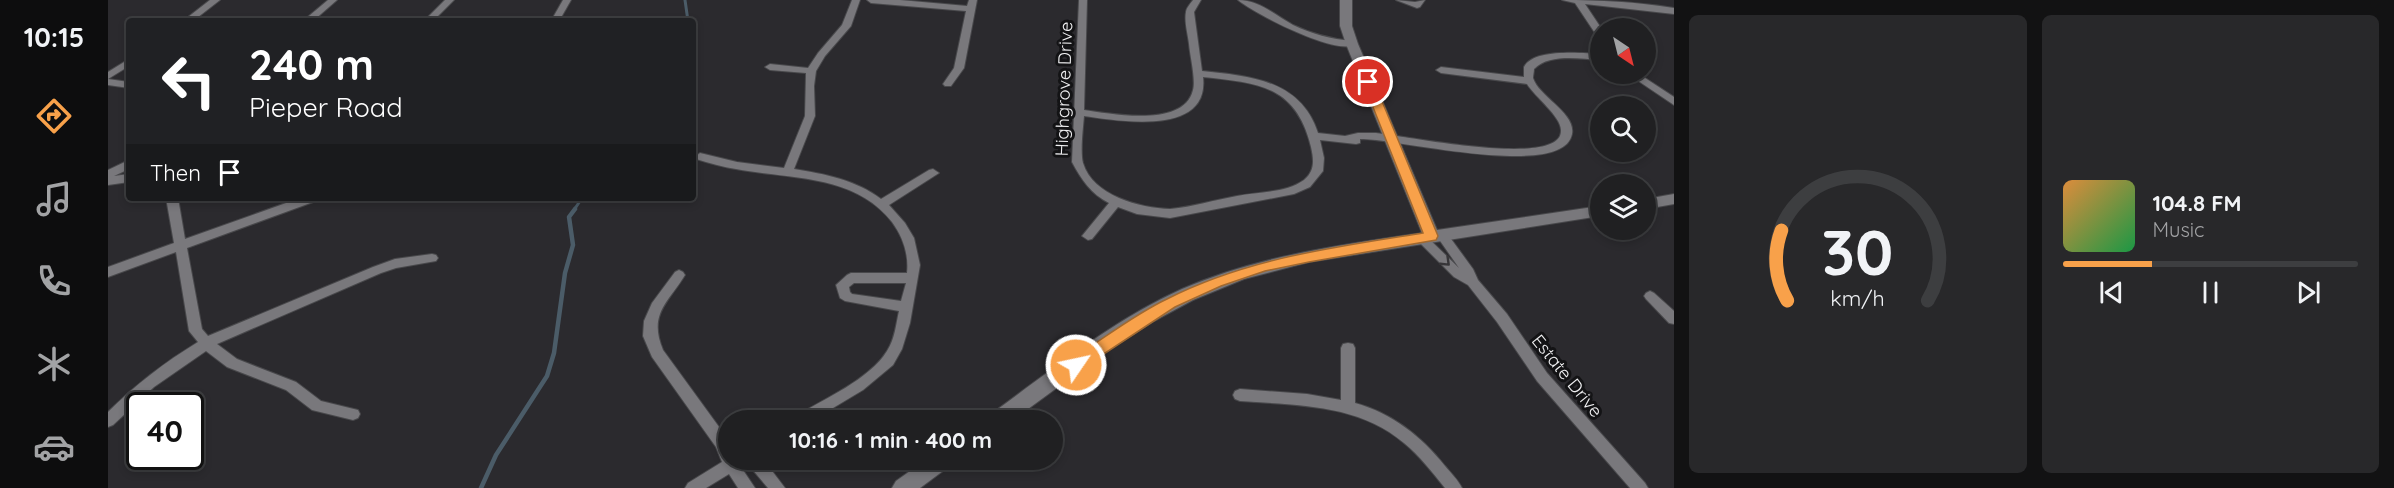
<!DOCTYPE html>
<meta charset="utf-8">
<style>
body{margin:0;font-family:Quicksand,sans-serif;background:#28282a;color:#f1f3f6;height:100vh;display:flex;flex-direction:column;font-size:22px;white-space:nowrap}
*{box-sizing:border-box;margin:0}
p{font-size:20px;color:#a2a3a5}
.icon{flex:none;width:33px;height:33px;fill:none;stroke:currentColor;stroke-width:2;stroke-linecap:round;stroke-linejoin:round}
.map{position:relative;flex:1;overflow:hidden}
.panel{display:flex;flex-direction:column;gap:15px;padding:15px;background:#121213;width:720px}
.panel>*{flex:none}
.guide{position:absolute;left:18px;top:18px;width:570px;height:183px;border-radius:6px;box-shadow:0 3px 9px #0003,0 0 0 2px #3d3e40;background:#202124;color:#fff;overflow:hidden}
.needle{width:39px;rotate:145deg}
.buttons{position:absolute;left:1482px;top:18px;display:grid;gap:12px}
.buttons a{display:grid;place-items:center;width:66px;height:66px;border-radius:50%;background:#202022;box-shadow:0 3px 9px #0003,0 0 0 2px #3d3e40;font-size:30px}
.speed{position:absolute;left:18px;top:392px;display:flex;gap:12px;font-size:30px;font-weight:700;text-align:center}
.speed>*{display:grid;place-content:center;width:78px;height:78px;border-radius:50%;background:#202022;box-shadow:0 3px 9px #0003,0 0 0 2px #3d3e40;line-height:1}
.speed .limit{border:3px solid #111;border-radius:9px;background:#fff;color:#111}
.pin{position:absolute;display:grid;place-items:center;width:51px;height:51px;color:#fff;margin:-26px;border:3px solid #fff;border-radius:50%;box-shadow:0 2px 6px #0007}
.me{position:absolute;width:66px;margin:-33px;rotate:56deg;stroke-linejoin:round;filter:drop-shadow(0 0 4px #0008)}
.turn{display:flex;align-items:center;gap:21px;height:126px;padding:0 24px;font-size:27px}
.turn .icon{width:78px;height:78px;stroke-width:2.5}
.turn b{display:block;font-size:42px;line-height:51px}
.then{display:flex;align-items:center;height:57px;padding:0 24px;background:#0003;gap:12px;font-size:22px}
.panel .tile{flex:1;display:flex;flex-direction:column;justify-content:center;gap:9px;min-width:0;padding:0 21px;border-radius:9px;background:#28282a}
.panel .dial{align-items:center;gap:0}
.dial svg{height:156px;overflow:visible;fill:none;stroke:#3d3e40;stroke-width:7;stroke-linecap:round;text-anchor:middle}
.dial text{fill:#f1f3f6;stroke:none}
.song{display:flex;align-items:center;gap:18px}
.cover{width:72px;height:72px;border-radius:9px;background:linear-gradient(135deg,hsl(30 70% 55%),hsl(140 70% 35%))}
.played{height:6px;border-radius:3px;background:linear-gradient(90deg,#f8a14a 30%,#3d3e40 30%)}
.keys{display:flex;justify-content:space-around;direction:ltr}
.panel .tiles{flex:1;display:grid;gap:15px;grid-template-columns:repeat(2,1fr)}
.trip{position:absolute;left:610px;top:410px;width:345px;height:60px;border-radius:30px;background:#202022;box-shadow:0 3px 9px #0003,0 0 0 2px #3d3e40;font-weight:800;line-height:60px;text-align:center}
main{display:flex;flex:1;min-height:0}
.menu{display:flex;flex-direction:column;width:108px;justify-content:space-around;align-items:center;background:#0d0d0e;color:#a2a3a5}
.menu .icon{width:42px;height:42px}
.menu .current{color:#f8a14a}
.menu b{font-size:27px;color:#f1f3f6}
.map>svg:first-child{display:block}
.lines{fill:none;stroke-linecap:round;stroke-linejoin:round}
.stream-far1{stroke:#4b5c68;stroke-width:3}
.stream{stroke:#4b5c68;stroke-width:4.5}
.street-casing{stroke:#48484b;stroke-width:2}
.secondary-casing{stroke:#48484b;stroke-width:2}
.street{fill:#79787c;fill-rule:evenodd}
.secondary{fill:#79787c;fill-rule:evenodd}
.oneway{stroke:#373639}
.route{fill:#f8a14a;stroke:#a16930;stroke-width:1.5}
.labels{text-anchor:middle;stroke-width:6;stroke-linejoin:round;paint-order:stroke}
.street-label{font-size:18px;fill:#f1f1f3;stroke:#131315}
</style>
<main>
<nav class="menu">
<b>10:15</b>
<svg class="icon current" aria-label="directions" viewBox="0 0 24 24"><path d="M12 3l9 9-9 9-9-9zM9 14v-3h6M13 9l2 2-2 2"/></svg>
<svg class="icon" aria-label="music" viewBox="0 0 24 24"><path d="M9 18V5l10-2v13"/><circle cx="6" cy="18" r="3"/><circle cx="16" cy="16" r="3"/></svg>
<svg class="icon" aria-label="phone" viewBox="0 0 24 24"><path d="M5 4h4l2 5-3 2q2 4 5 5l2-3 5 2v4C11 20 4 13 5 4z"/></svg>
<svg class="icon" aria-label="climate" viewBox="0 0 24 24"><path d="M12 3v18M4 7l16 10M4 17L20 7"/></svg>
<svg class="icon" aria-label="car" viewBox="0 0 24 24"><path d="M5 17H2v-5l4-1 3-4h7l3 4 3 1v5h-3M9 17h6M6 11h13"/><circle cx="7" cy="17" r="2"/><circle cx="17" cy="17" r="2"/></svg>
</nav>
<div class="map">
<svg width="1566" height="488" viewBox="0 0 1566 488">
<rect width="100%" height="100%" fill="#2b2a2e"/>
<g class="lines">
<g class="stream-far1">
<path d="M 577,0 L 580,21"/>
<path d="M 466,210 L 474,198"/>
</g>
<path class="stream" d="M 373,488 L 388,455 L 439,376 L 446,353 L 457,273 L 465,245 L 461,217 L 467,209"/>
<g class="street-casing">
<g id="street">
<path d="M 102,0 L 112,0 L 85,21 L 75,21 Z"/>
<path d="M 220,0 L 229,0 L 205,21 L 195,21 Z"/>
<path d="M 337,0 L 346,0 L 325,21 L 316,21 Z"/>
<path d="M 455,0 L 463,0 L 451,21 L 443,21 Z"/>
<path d="M 744,0 L 752,0 L 743,26 L 717,56 L 708,71 L 706,86 L 707,116 L 686,169 C 717,174 748,180 773,199 L 821,170 L 825,169 L 831,173 L 781,205 L 797,223 L 806,238 L 812,265 L 802,323 L 794,349 L 785,365 L 755,390 L 705,420 L 686,420 L 688,416 C 716,399 762,379 779,351 C 787,339 788,324 791,311 L 737,301 L 732,298 L 728,285 L 739,275 L 743,273 L 799,273 C 801,255 795,237 784,222 C 747,174 681,179 628,169 C 615,167 601,163 588,159 L 587,157 L 592,153 L 629,162 L 676,168 L 697,116 L 698,73 L 662,70 L 657,67 L 662,64 L 700,68 L 710,53 L 734,25 ZM 746,283 L 798,283 L 793,301 L 744,294 L 742,292 L 741,287 Z"/>
<path d="M 759,0 L 792,0 L 859,6 L 861,0 L 869,0 L 856,68 L 843,86 L 837,86 L 835,84 L 846,68 L 858,11 L 763,3 Z"/>
<path d="M 971,0 L 979,0 L 976,110 C 1004,114 1076,128 1085,90 C 1088,80 1082,56 1081,44 C 1080,35 1076,21 1078,12 C 1078,8 1083,3 1085,0 L 1093,0 L 1086,12 L 1094,71 C 1142,76 1193,80 1210,133 L 1237,136 L 1250,133 L 1268,133 C 1293,135 1453,169 1453,131 C 1454,117 1427,97 1419,84 L 1333,73 L 1328,70 L 1333,67 L 1416,77 C 1416,76 1416,69 1416,67 C 1425,48 1475,53 1492,54 L 1492,60 C 1472,59 1442,53 1426,69 C 1426,72 1425,75 1425,78 C 1431,97 1468,113 1464,134 C 1455,181 1287,138 1252,139 L 1252,143 L 1248,144 L 1212,140 L 1216,158 L 1215,171 L 1202,187 L 1186,194 L 1062,218 L 1029,214 L 1010,207 L 984,239 L 980,240 L 974,236 L 1001,203 C 983,194 973,179 964,162 ZM 1095,77 C 1150,83 1188,85 1203,147 C 1206,160 1207,171 1196,180 C 1178,193 1150,192 1129,196 C 1106,200 1085,207 1062,209 C 1032,208 985,196 975,163 C 972,152 975,128 976,116 C 1010,121 1102,137 1095,77 Z"/>
<path d="M 1130,0 C 1151,0 1167,15 1185,25 C 1204,34 1223,39 1244,41 L 1249,44 C 1230,57 1147,14 1130,0 Z"/>
<path d="M 1288,0 L 1307,2 L 1317,0 L 1312,7 L 1309,8 Z"/>
<path d="M 1454,0 C 1491,0 1529,2 1566,8 L 1566,14 L 1477,4 L 1493,28 L 1492,37 L 1489,36 L 1467,3 Z"/>
<path d="M 21,59 L 21,66 L 0,79 L 0,72 Z"/>
<path d="M 1520,74 L 1531,74 L 1566,97 L 1566,105 Z"/>
<path d="M 0,79 L 21,82 L 21,88 L 0,85 Z"/>
<path d="M 21,160 L 21,169 L 6,176 L 21,174 L 21,182 L 0,185 L 0,170 Z"/>
<path d="M 58,198 L 70,198 L 77,239 L 192,198 L 210,198 L 208,201 L 79,248 L 94,329 L 100,336 L 265,267 L 287,259 L 324,254 L 328,255 L 330,258 L 328,261 L 288,268 L 273,273 L 109,344 L 129,359 L 188,382 L 213,401 L 250,410 L 252,414 L 250,418 L 245,420 L 204,410 L 178,390 L 119,367 L 98,351 L 46,387 L 5,425 L 0,427 L 0,412 C 27,385 57,362 90,342 L 81,331 L 68,252 L 0,277 L 0,267 L 66,243 Z"/>
<path d="M 1334,231 L 1338,232 L 1365,269 L 1370,280 L 1399,314 L 1439,373 L 1537,483 L 1540,488 L 1522,488 L 1429,381 L 1389,322 L 1360,285 L 1346,277 L 1307,238 L 1313,234 L 1317,235 L 1351,268 L 1328,235 Z"/>
<path d="M 571,270 L 575,272 L 577,275 C 560,303 540,314 555,350 L 619,438 L 621,459 L 655,459 L 677,488 L 660,488 L 638,462 L 633,467 L 647,488 L 630,488 L 621,474 L 598,488 L 577,488 L 580,483 L 614,462 L 608,447 L 544,357 L 535,336 L 536,321 L 544,303 L 567,272 Z"/>
<path d="M 1542,291 L 1546,293 L 1566,311 L 1566,324 L 1561,323 L 1538,299 L 1536,296 L 1538,293 Z"/>
<path d="M 1240,343 L 1245,344 L 1247,348 L 1247,403 C 1284,413 1314,437 1337,466 C 1343,473 1350,480 1354,488 L 1337,488 C 1324,472 1312,456 1296,443 C 1251,404 1188,405 1132,401 L 1127,399 L 1125,395 L 1127,391 L 1132,389 L 1199,394 L 1233,400 L 1233,348 L 1235,344 Z"/>
</g>
</g>
<g class="secondary-casing">
<g id="secondary">
<path d="M 1232,0 L 1244,0 L 1244,26 L 1250,44 L 1329,230 L 1492,206 L 1492,216 L 1201,262 L 1136,279 L 1085,300 L 1046,321 L 1002,349 L 905,420 L 880,420 L 883,414 C 944,370 1005,320 1074,289 C 1150,256 1232,245 1314,233 L 1238,44 L 1232,26 Z"/>
<path d="M 1566,194 L 1566,204 L 1538,209 L 1538,199 Z"/>
<path d="M 819,459 L 846,459 L 843,465 L 812,488 L 784,488 L 788,481 Z"/>
</g>
</g>
<use href="#street" class="street"/>
<use href="#secondary" class="secondary"/>
</g>
<defs><path id="oneway-chevron" d="M-2-3.5L2.5 0L-2 3.5" fill="none" stroke-width="1.6" stroke-linecap="round" stroke-linejoin="round" transform="scale(1.5)"/></defs>
<use class="oneway" href="#oneway-chevron" transform="translate(1338 262) rotate(44)"/>
<path class="route" d="M 1260,78 L 1266,82 L 1330,236 L 1328,240 L 1201,262 L 1157,271 L 1113,286 L 1067,307 L 973,369 L 968,371 L 962,369 L 960,365 L 962,360 C 994,340 1025,315 1059,299 C 1140,258 1227,247 1315,233 L 1255,82 Z"/>
<g class="labels">
<g class="street-label">
<text transform="translate(956 89) rotate(-88)" y="6">Highgrove Drive</text>
<text transform="translate(1459 376) rotate(51)" y="6">Estate Drive</text>
</g>
</g>
</svg>
<div class="buttons">
<a><svg class="needle" viewBox="-14 -14 28 28"><path d="M0-13l5 13h-10z" fill="#e53935"/><path d="M0 13l5-13h-10z" fill="#a2a3a5"/></svg></a>
<a><svg class="icon" aria-label="search" viewBox="0 0 24 24"><circle cx="10" cy="10" r="6"/><path d="M15 15l6 6"/></svg></a>
<a><svg class="icon" aria-label="layers" viewBox="0 0 24 24"><path d="M12 4l9 5-9 5-9-5zM3 14l9 5 9-5"/></svg></a>
</div>
<div class="speed"><div class="limit">40</div></div>
<div class="pin" style="left:1260px;top:82px;background:#d93025"><svg class="icon" aria-label="arrive" viewBox="0 0 24 24"><path d="M6 21V4h12l-3 4 3 4H6"/></svg></div>
<svg class="me" style="left:968px;top:365px" viewBox="-20 -20 40 40"><circle r="17" fill="#f8a14a" stroke="#fff" stroke-width="3"/><path d="M0-11L8 9 0 5-8 9z" fill="#fff"/></svg>
<div class="trip">10:16 · 1 min · 400 m</div>
<div class="guide">
<div class="turn"><svg class="icon" aria-label="left" viewBox="0 0 24 24"><path d="M17 20v-9H6M10 6l-5 5 5 5"/></svg><div><b>240 m</b>Pieper Road</div></div>
<div class="then">Then<svg class="icon" aria-label="arrive" viewBox="0 0 24 24"><path d="M6 21V4h12l-3 4 3 4H6"/></svg></div>
</div>
</div>
<section class="panel">
<div class="tiles">
<div class="tile dial"><svg viewBox="0 0 100 80">
<path d="M14 69A42 42 0 1 1 86 69"/>
<path d="M14 69A42 42 0 0 1 11 33" stroke="#f8a14a"/>
<text x="50" y="56" font-size="32" font-weight="700">30</text>
<text x="50" y="72" font-size="11">km/h</text>
</svg></div>
<div class="tile">
<div class="song"><i class="cover"></i><div><b>104.8 FM</b><p>Music</p></div></div>
<div class="played"></div>
<div class="keys"><svg class="icon" aria-label="previous" viewBox="0 0 24 24"><path d="M18 5L8 12l10 7zM5 5v14"/></svg><svg class="icon" aria-label="pause" viewBox="0 0 24 24"><path d="M8 5v14M16 5v14"/></svg><svg class="icon" aria-label="next" viewBox="0 0 24 24"><path d="M6 5l10 7-10 7zM19 5v14"/></svg></div>
</div>
</div>
</section>
</main>
